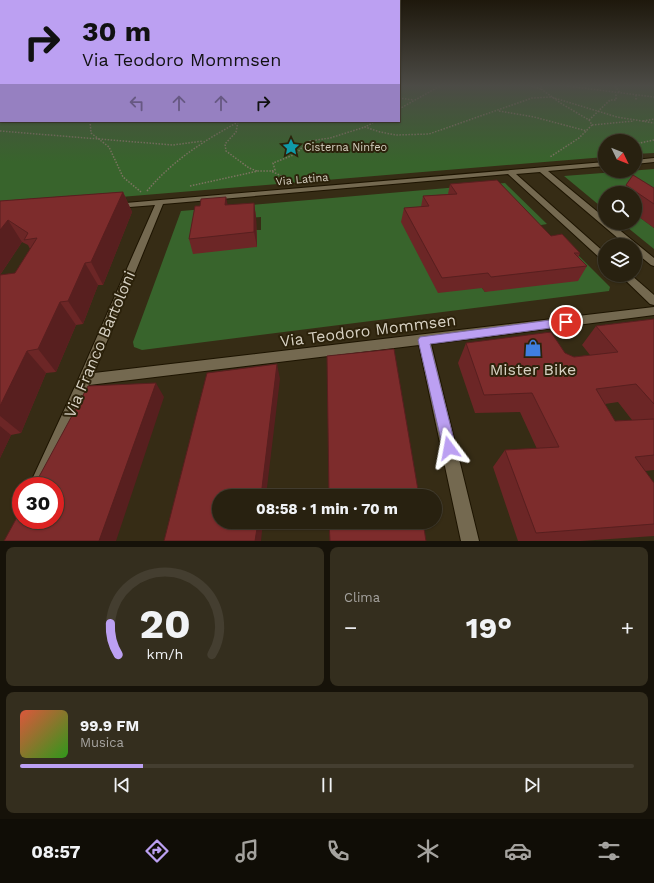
<!DOCTYPE html>
<html lang="it">
<meta charset="utf-8">
<style>
body{margin:0;font-family:"Work Sans",sans-serif;background:#342e1e;color:#f1f3f6;height:100vh;display:flex;flex-direction:column;font-size:15px;white-space:nowrap}
*{box-sizing:border-box;margin:0}
p{font-size:13px;color:#a5a39f}
.icon{flex:none;width:22px;height:22px;fill:none;stroke:currentColor;stroke-width:2;stroke-linecap:round;stroke-linejoin:round}
.map{position:relative;height:541px;overflow:hidden}
.drawer{display:flex;flex-direction:column;gap:6px;padding:6px;background:#161209;flex:1}
.drawer>*{flex:none}
.guide{position:absolute;left:0px;top:0px;width:400px;height:122px;box-shadow:0 1px 3px #0004,0 0 0 1px #443e30;background:#bca0f2;color:#111;overflow:hidden}
.needle{width:26px;rotate:133deg}
.controls{position:absolute;left:598px;top:134px;display:grid;gap:8px}
.controls a{display:grid;place-items:center;width:44px;height:44px;border-radius:50%;background:#282110;box-shadow:0 1px 3px #0004,0 0 0 1px #443e30;font-size:20px}
.speed{position:absolute;left:12px;top:477px;display:flex;gap:8px;font-size:20px;font-weight:700;text-align:center}
.speed>*{display:grid;place-content:center;width:52px;height:52px;border-radius:50%;background:#282110;box-shadow:0 1px 3px #0004,0 0 0 1px #443e30;line-height:1}
.speed .limit{border:6px solid #d22;background:#fff;color:#111}
.pin{position:absolute;display:grid;place-items:center;width:34px;height:34px;color:#fff;margin:-17px;border:2px solid #fff;border-radius:50%;box-shadow:0 1px 4px #0007}
.me{position:absolute;width:44px;margin:-22px;rotate:347deg;stroke-linejoin:round;filter:drop-shadow(0 0 3px #0008)}
.turn{display:flex;align-items:center;gap:14px;height:84px;padding:0 16px;font-size:18px}
.turn .icon{width:52px;height:52px;stroke-width:2.5}
.turn b{display:block;font-size:28px;line-height:34px}
.lanes{display:flex;align-items:center;height:38px;padding:0 16px;background:#0003;justify-content:center;gap:20px;direction:ltr}
.lanes .off{opacity:.35}
.big{font-size:30px;font-weight:700;line-height:1.1}
.drawer .card{flex:1;display:flex;flex-direction:column;justify-content:center;gap:6px;min-width:0;padding:0 14px;border-radius:8px;background:#342e1e}
.drawer .dial{align-items:center;gap:0}
.dial svg{height:104px;overflow:visible;fill:none;stroke:#443e30;stroke-width:7;stroke-linecap:round;text-anchor:middle}
.dial text{fill:#f1f3f6;stroke:none}
.song{display:flex;align-items:center;gap:12px}
.cover{width:48px;height:48px;border-radius:6px;background:linear-gradient(135deg,hsl(10 70% 55%),hsl(110 70% 35%))}
.played{height:4px;border-radius:2px;background:linear-gradient(90deg,#bca0f2 20%,#443e30 20%)}
.keys{display:flex;justify-content:space-around;direction:ltr}
.heat{display:flex;justify-content:space-between;align-items:center;font-size:22px;direction:ltr}
.drawer .tiles{flex:1;display:grid;gap:6px;grid-template-columns:1fr 1fr}
.card:last-child{grid-column:span 2}
.trip{position:absolute;left:212px;top:489px;width:230px;height:40px;border-radius:20px;background:#282110;box-shadow:0 1px 3px #0004,0 0 0 1px #443e30;font-weight:700;line-height:40px;text-align:center}
.tab-bar{display:flex;height:64px;justify-content:space-around;align-items:center;background:#100d06;color:#a5a39f}
.tab-bar .icon{width:28px;height:28px}
.tab-bar .selected{color:#bca0f2}
.tab-bar b{font-size:18px;color:#f1f3f6}
.map>svg:first-child{display:block}
.green{fill:#38642c;fill-rule:evenodd}
.lines{fill:none;stroke-linecap:round;stroke-linejoin:round}
.minor-casing{stroke:#1d1400;stroke-width:2}
.path{stroke:#7c7461;stroke-width:1.5;stroke-dasharray:1.5 1.5;stroke-linecap:butt}
.minor{fill:#746950;fill-rule:evenodd}
.wall{fill:#6c2626;fill-rule:evenodd}
.shaded-wall{fill:#581f1f}
.building{fill:#7d2c2c;stroke:#581f1f}
.route{fill:#bca0f2;stroke:#7a689d}
.labels{text-anchor:middle;stroke-width:4;stroke-linejoin:round;paint-order:stroke}
.far-poi-label{font-size:11px;fill:#d7d1c3;stroke:#2c220b;text-anchor:start}
.far-street-label{font-size:11px;fill:#d7d1c3;stroke:#2c220b}
.near-street-label{font-size:16px;fill:#d7d1c3;stroke:#2c220b}
.near-poi-label{font-size:16px;fill:#d7d1c3;stroke:#2c220b}
</style>
<div class="map">
<svg width="654" height="541" viewBox="0 0 654 541">
<rect width="100%" height="100%" fill="#362c15"/>
<g class="green">
<path d="M 0,86 L 1,121 L 399,121 L 399,86 L 654,86 L 654,153 L 635,154 L 635,141 L 605,141 L 605,157 L 0,207 Z"/>
<path d="M 654,169 L 654,210 L 635,193 L 605,193 L 605,210 L 564,176 Z"/>
<path d="M 505,183 L 547,224 L 524,228 L 482,288 L 485,292 L 574,251 L 610,287 L 609,291 L 142,350 L 134,347 L 133,342 L 181,211 ZM 261,217 L 261,230 L 256,230 L 257,247 L 228,219 Z"/>
<path d="M 635,214 L 654,228 L 654,249 L 622,223 L 635,223 Z"/>
</g>
<g class="lines">
<g class="minor-casing">
<g id="minor">
<path d="M 654,158 L 654,162 L 635,164 L 635,160 Z"/>
<path d="M 605,162 L 605,166 L 548,171 L 605,218 L 605,223 L 611,223 L 654,258 L 654,266 L 651,265 L 635,252 L 635,245 L 626,245 L 540,172 L 516,174 L 605,253 L 605,261 L 602,260 L 508,174 L 163,204 L 94,373 L 654,307 L 654,315 L 431,344 L 479,541 L 461,541 L 419,345 L 89,385 L 45,486 L 29,486 L 78,380 L 155,205 L 117,208 L 114,208 L 114,204 Z"/>
<path d="M 620,275 L 631,275 L 654,295 L 654,305 L 650,304 Z"/>
</g>
</g>
<g class="path">
<path d="M 531,86 L 541,89"/>
<path d="M 541,86 L 541,89 L 562,104 L 589,120 L 592,125 L 579,138 L 550,157"/>
<path d="M 567,86 L 654,97"/>
<path d="M 615,86 L 620,93"/>
<path d="M 636,95 L 636,100"/>
<path d="M 399,98 L 414,100"/>
<path d="M 399,109 L 440,86"/>
<path d="M 499,111 L 534,117 L 587,131"/>
<path d="M 589,120 L 610,100 L 616,100 L 616,93"/>
<path d="M 90,121 L 91,133 L 109,147 L 123,177 L 141,192"/>
<path d="M 376,121 L 365,127 L 380,132 L 396,135 L 429,134 L 532,98 L 551,97 L 617,117 L 654,123"/>
<path d="M 643,121 L 654,119"/>
<path d="M 238,122 L 236,132 L 225,144 L 226,151 L 249,168 L 257,171"/>
<path d="M 592,125 L 634,121"/>
<path d="M 0,131 L 173,145 L 203,141"/>
<path d="M 635,144 L 654,140"/>
<path d="M 272,171 L 275,170 L 273,163 L 296,154 L 306,143 L 310,141 L 330,138 L 365,127"/>
<path d="M 190,186 L 258,171 L 271,171 L 286,178"/>
<path d="M 147,191 C 173,160 205,140 240,121"/>
</g>
<use href="#minor" class="minor"/>
</g>
<g class="wall">
<path d="M 450,184 L 551,236 L 580,253 L 578,258 L 587,266 L 578,281 L 485,292 L 482,288 L 438,293 L 401,222 L 404,208 L 421,207 L 423,196 L 448,194 Z"/>
<path d="M 626,185 L 654,188 L 654,228 L 635,214 L 635,193 L 621,193 Z"/>
<path d="M 123,192 L 132,212 L 103,285 L 98,285 L 83,324 L 76,325 L 56,372 L 46,373 L 21,433 L 11,435 L 0,458 L 0,201 ZM 22,242 L 28,245 L 30,249 L 15,273 L 0,275 Z"/>
<path d="M 254,203 L 256,217 L 257,247 L 193,254 L 189,239 L 228,205 Z"/>
<path d="M 654,319 L 654,470 L 645,471 L 654,483 L 654,536 L 581,541 L 518,541 L 493,467 L 505,450 L 537,449 L 520,412 L 475,413 L 458,363 L 466,343 L 565,353 L 574,357 L 590,355 L 582,345 L 596,326 ZM 618,402 L 632,420 L 615,421 L 605,404 Z"/>
</g>
<g class="shaded-wall">
<path d="M 123,192 L 132,212 L 103,285 L 91,262 Z"/>
<path d="M 226,197 L 229,211 L 225,205 Z"/>
<path d="M 254,203 L 256,217 L 257,247 L 254,232 Z"/>
<path d="M 8,220 L 22,242 L 0,275 L 0,230 Z"/>
<path d="M 85,263 L 98,285 L 83,324 L 68,301 Z"/>
<path d="M 60,302 L 76,325 L 56,372 L 38,349 Z"/>
<path d="M 27,351 L 46,373 L 21,433 L 0,416 L 0,406 Z"/>
<path d="M 277,364 L 280,379 L 266,496 L 261,496 Z"/>
<path d="M 156,383 L 164,397 L 116,541 L 99,541 Z"/>
<path d="M 0,426 L 11,435 L 0,458 Z"/>
<path d="M 258,522 L 263,522 L 261,541 L 255,541 Z"/>
</g>
<g class="building">
<path d="M 633,175 L 654,188 L 654,204 L 626,185 Z"/>
<path d="M 497,180 L 551,236 L 562,234 L 580,253 L 574,253 L 587,266 L 491,277 L 488,273 L 442,278 L 404,208 L 429,206 L 423,196 L 457,194 L 450,184 Z"/>
<path d="M 123,192 L 91,262 L 85,263 L 68,301 L 60,302 L 38,349 L 27,351 L 0,406 L 0,275 L 15,273 L 37,238 L 24,240 L 28,233 L 8,220 L 0,230 L 0,201 Z"/>
<path d="M 226,197 L 225,205 L 254,203 L 254,232 L 189,239 L 195,206 L 200,206 L 201,199 Z"/>
<path d="M 654,319 L 654,404 L 636,384 L 596,389 L 615,421 L 654,419 L 654,455 L 635,457 L 654,483 L 654,524 L 536,533 L 505,450 L 559,447 L 532,393 L 484,395 L 466,343 L 551,332 L 565,353 L 574,357 L 618,352 L 596,326 Z"/>
<path d="M 394,349 L 419,496 L 329,496 L 327,356 Z"/>
<path d="M 277,364 L 261,496 L 219,496 L 219,522 L 258,522 L 255,541 L 164,541 L 207,373 Z"/>
<path d="M 156,383 L 99,541 L 4,541 L 21,510 L 21,520 L 55,520 L 55,486 L 34,486 L 88,386 Z"/>
<path d="M 329,522 L 423,522 L 426,541 L 330,541 Z"/>
</g>
<linearGradient id="sky" x2="0" y2="1"><stop stop-color="#1e180c"/><stop offset="0.53" stop-color="#4c4b46"/><stop offset="1" stop-color="#4c4b46" stop-opacity="0"/></linearGradient>
<rect width="654" height="162" fill="url(#sky)"/>
<path class="route" d="M 566,318 L 569,319 L 571,322 L 569,325 L 566,326 L 430,344 L 456,448 L 454,453 L 449,455 L 444,453 L 418,340 L 420,337 Z"/>
<defs>
<g id="sight-bare" transform="scale(1.38)"><path d="M0-6L1.8-2.2L6-1.7L2.9 1.2L3.7 5.4L0 3.3L-3.7 5.4L-2.9 1.2L-6-1.7L-1.8-2.2Z" fill="#0f9aa8" stroke="#2c220b" stroke-width="2.5" paint-order="stroke"/></g>
<g id="shop-bare" transform="scale(1.38)"><path d="M-5-2.5h2.3a2.7 3.5 0 0 1 5.4 0H5L5.5 6h-11ZM-1.5-2.5h3a1.5 2.3 0 0 0-3 0Z" fill="#3f7fe0" stroke="#2c220b" stroke-width="2.5" paint-order="stroke"/></g>
</defs>
<g fill-rule="evenodd">
<use href="#sight-bare" x="291" y="147"/>
<use href="#shop-bare" x="533" y="348"/>
</g>
<g class="labels">
<g class="far-poi-label">
<text x="304" y="151">Cisterna Ninfeo</text>
</g>
<g class="far-street-label">
<text transform="translate(302 179) rotate(-5)" y="4">Via Latina</text>
</g>
<g class="near-street-label">
<text transform="translate(368 330) rotate(-7)" y="6">Via Teodoro Mommsen</text>
<text transform="translate(99 344) rotate(-67)" y="6">Via Franco Bartoloni</text>
</g>
<g class="near-poi-label">
<text x="533" y="375">Mister Bike</text>
</g>
</g>
</svg>
<div class="controls">
<a><svg class="needle" viewBox="-14 -14 28 28"><path d="M0-13l5 13h-10z" fill="#e53935"/><path d="M0 13l5-13h-10z" fill="#a5a39f"/></svg></a>
<a><svg class="icon" aria-label="search" viewBox="0 0 24 24"><circle cx="10" cy="10" r="6"/><path d="M15 15l6 6"/></svg></a>
<a><svg class="icon" aria-label="layers" viewBox="0 0 24 24"><path d="M12 4l9 5-9 5-9-5zM3 14l9 5 9-5"/></svg></a>
</div>
<div class="speed"><div class="limit">30</div></div>
<div class="pin" style="left:566px;top:322px;background:#d93025"><svg class="icon" aria-label="arrive" viewBox="0 0 24 24"><path d="M6 21V4h12l-3 4 3 4H6"/></svg></div>
<svg class="me" style="left:449px;top:448px" viewBox="-20 -20 40 40"><path d="M0-17L14 15 0 8-14 15z" fill="#bca0f2" stroke="#fff" stroke-width="4"/></svg>
<div class="trip">08:58 · 1 min · 70 m</div>
<div class="guide">
<div class="turn"><svg class="icon" aria-label="right" viewBox="0 0 24 24"><path d="M7 20v-9h11M14 6l5 5-5 5"/></svg><div><b>30 m</b>Via Teodoro Mommsen</div></div>
<div class="lanes"><svg class="icon off" aria-label="left" viewBox="0 0 24 24"><path d="M17 20v-9H6M10 6l-5 5 5 5"/></svg><svg class="icon off" aria-label="ahead" viewBox="0 0 24 24"><path d="M12 20V5M6 11l6-6 6 6"/></svg><svg class="icon off" aria-label="ahead" viewBox="0 0 24 24"><path d="M12 20V5M6 11l6-6 6 6"/></svg><svg class="icon" aria-label="right" viewBox="0 0 24 24"><path d="M7 20v-9h11M14 6l5 5-5 5"/></svg></div>
</div>
</div>
<section class="drawer">
<div class="tiles">
<div class="card dial"><svg viewBox="0 0 100 80">
<path d="M14 69A42 42 0 1 1 86 69"/>
<path d="M14 69A42 42 0 0 1 8 45" stroke="#bca0f2"/>
<text x="50" y="56" font-size="32" font-weight="700">20</text>
<text x="50" y="72" font-size="11">km/h</text>
</svg></div>
<div class="card"><p>Clima</p>
<div class="heat"><a>−</a><b class="big">19°</b><a>+</a></div>
</div>
<div class="card">
<div class="song"><i class="cover"></i><div><b>99.9 FM</b><p>Musica</p></div></div>
<div class="played"></div>
<div class="keys"><svg class="icon" aria-label="previous" viewBox="0 0 24 24"><path d="M18 5L8 12l10 7zM5 5v14"/></svg><svg class="icon" aria-label="pause" viewBox="0 0 24 24"><path d="M8 5v14M16 5v14"/></svg><svg class="icon" aria-label="next" viewBox="0 0 24 24"><path d="M6 5l10 7-10 7zM19 5v14"/></svg></div>
</div>
</div>
</section>
<nav class="tab-bar">
<b>08:57</b>
<svg class="icon selected" aria-label="directions" viewBox="0 0 24 24"><path d="M12 3l9 9-9 9-9-9zM9 14v-3h6M13 9l2 2-2 2"/></svg>
<svg class="icon" aria-label="music" viewBox="0 0 24 24"><path d="M9 18V5l10-2v13"/><circle cx="6" cy="18" r="3"/><circle cx="16" cy="16" r="3"/></svg>
<svg class="icon" aria-label="phone" viewBox="0 0 24 24"><path d="M5 4h4l2 5-3 2q2 4 5 5l2-3 5 2v4C11 20 4 13 5 4z"/></svg>
<svg class="icon" aria-label="climate" viewBox="0 0 24 24"><path d="M12 3v18M4 7l16 10M4 17L20 7"/></svg>
<svg class="icon" aria-label="car" viewBox="0 0 24 24"><path d="M5 17H2v-5l4-1 3-4h7l3 4 3 1v5h-3M9 17h6M6 11h13"/><circle cx="7" cy="17" r="2"/><circle cx="17" cy="17" r="2"/></svg>
<svg class="icon" aria-label="filters" viewBox="0 0 24 24"><path d="M4 7h16M4 17h16"/><circle cx="9" cy="7" r="2"/><circle cx="15" cy="17" r="2"/></svg>
</nav>
